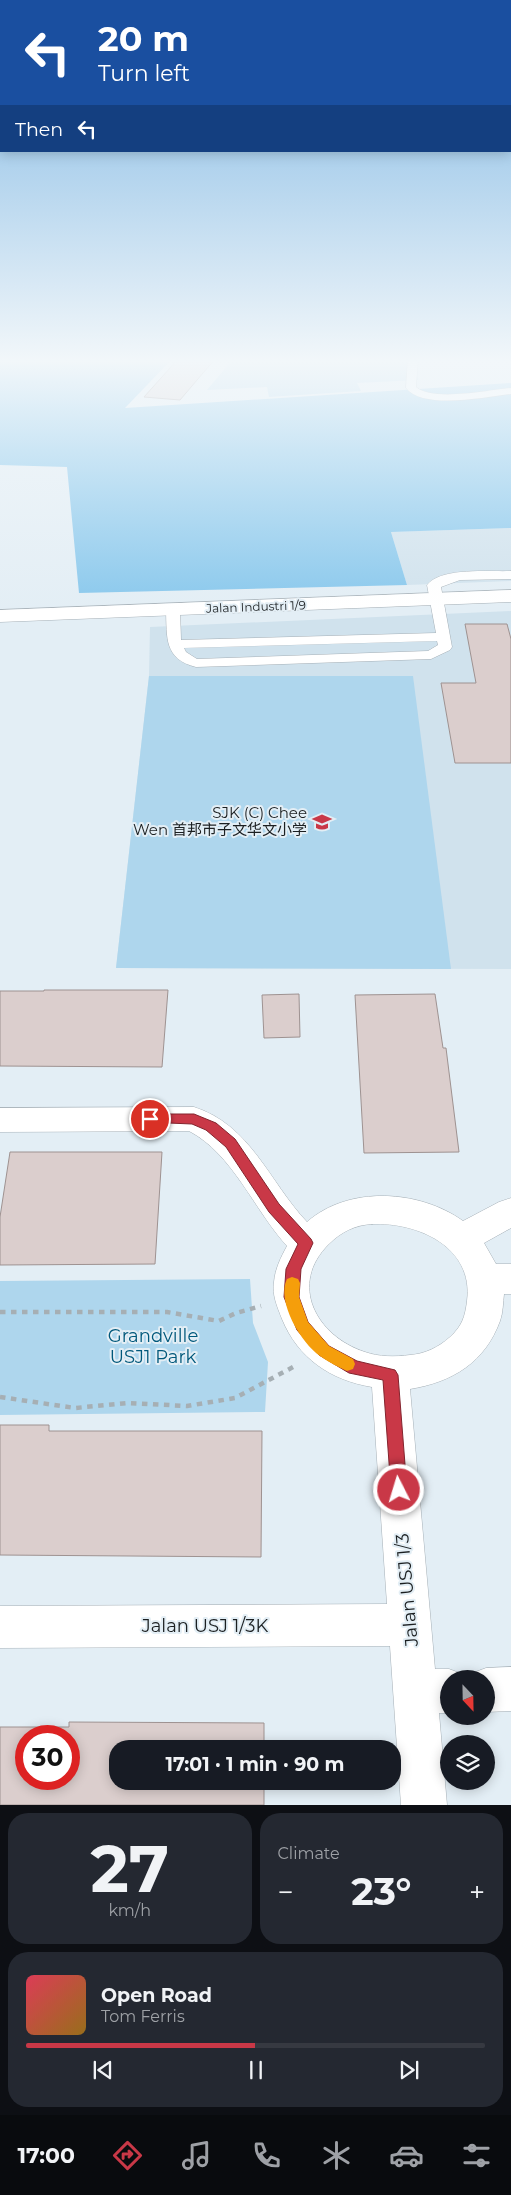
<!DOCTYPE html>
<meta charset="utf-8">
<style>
body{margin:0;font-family:Montserrat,"Noto Sans SC",sans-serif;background:#242831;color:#f1f3f6;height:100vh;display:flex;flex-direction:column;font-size:19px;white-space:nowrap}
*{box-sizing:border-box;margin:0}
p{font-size:16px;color:#9ea1a6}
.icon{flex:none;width:28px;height:28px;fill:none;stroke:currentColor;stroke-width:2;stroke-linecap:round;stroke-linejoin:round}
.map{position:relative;height:1805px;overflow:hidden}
.side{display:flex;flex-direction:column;gap:8px;padding:8px;background:#0d0f14;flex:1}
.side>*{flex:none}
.guide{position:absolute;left:0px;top:0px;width:511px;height:152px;box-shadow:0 2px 12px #0003;background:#1a4fa0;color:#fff;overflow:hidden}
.needle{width:32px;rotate:158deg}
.buttons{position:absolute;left:440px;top:1670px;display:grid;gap:10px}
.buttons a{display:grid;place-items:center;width:55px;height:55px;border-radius:50%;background:#171b24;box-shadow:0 2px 12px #0003;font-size:25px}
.speed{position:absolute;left:15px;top:1725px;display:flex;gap:10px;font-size:25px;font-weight:700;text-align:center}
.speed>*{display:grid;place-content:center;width:65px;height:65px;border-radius:50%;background:#171b24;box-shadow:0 2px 12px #0003;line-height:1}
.speed .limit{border:8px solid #d22;background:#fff;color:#111}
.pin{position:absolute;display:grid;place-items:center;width:42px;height:42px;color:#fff;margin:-21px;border:2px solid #fff;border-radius:50%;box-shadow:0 1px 5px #0007}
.me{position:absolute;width:55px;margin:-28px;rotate:355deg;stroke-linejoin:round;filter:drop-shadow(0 0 4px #0008)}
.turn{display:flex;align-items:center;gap:18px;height:105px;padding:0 15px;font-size:22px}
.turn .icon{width:65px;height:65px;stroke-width:2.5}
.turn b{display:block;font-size:35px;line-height:42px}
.then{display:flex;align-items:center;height:48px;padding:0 15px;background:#0003;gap:10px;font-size:19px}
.big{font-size:38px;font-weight:700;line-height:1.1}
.side .widget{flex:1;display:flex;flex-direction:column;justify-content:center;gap:8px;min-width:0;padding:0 18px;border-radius:20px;background:#242831}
.side .dial{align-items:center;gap:0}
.dial b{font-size:65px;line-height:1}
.song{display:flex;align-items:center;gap:15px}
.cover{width:60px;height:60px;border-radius:8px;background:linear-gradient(135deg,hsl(350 70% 55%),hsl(40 70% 35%))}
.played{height:5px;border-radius:2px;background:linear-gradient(90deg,#c93847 50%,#363941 50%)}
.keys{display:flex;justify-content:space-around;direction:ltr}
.heat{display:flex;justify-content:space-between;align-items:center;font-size:28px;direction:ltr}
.side .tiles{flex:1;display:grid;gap:8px;grid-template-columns:1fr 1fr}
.widget:last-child{grid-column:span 2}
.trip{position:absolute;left:109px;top:1740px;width:292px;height:50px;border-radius:20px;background:#171b24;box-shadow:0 2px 12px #0003;font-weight:700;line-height:50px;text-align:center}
.tabs{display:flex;height:80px;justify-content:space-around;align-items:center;background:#090b0e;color:#9ea1a6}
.tabs .icon{width:35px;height:35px}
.tabs .active{color:#c93847}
.tabs b{font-size:22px;color:#f1f3f6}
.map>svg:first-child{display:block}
.built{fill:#d0e2ed}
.green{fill:#aed6ed}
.forest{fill:#87c7ec}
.building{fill:#dbcecd;stroke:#9e9291;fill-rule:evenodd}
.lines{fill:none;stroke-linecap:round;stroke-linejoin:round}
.service-casing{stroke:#a6b0b7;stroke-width:1}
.minor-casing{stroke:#a6b0b7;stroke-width:1}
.tertiary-casing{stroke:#a6b0b7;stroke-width:1}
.path{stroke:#a6afb4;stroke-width:4.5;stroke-dasharray:5.5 5.5;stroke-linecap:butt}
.service{fill:#fff;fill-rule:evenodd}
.minor{fill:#fff;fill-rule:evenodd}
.tertiary{fill:#fff;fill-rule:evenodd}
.route{fill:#c93847;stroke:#83242e}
.slow{fill:#f59e0b}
.labels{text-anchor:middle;stroke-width:4;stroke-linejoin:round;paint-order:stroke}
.far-street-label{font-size:12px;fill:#1b1f21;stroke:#e3eef5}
.poi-label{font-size:15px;fill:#1b1f21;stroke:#e3eef5;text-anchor:end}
.near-park-label{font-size:18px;fill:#00587b;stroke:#e3eef5}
.near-street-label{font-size:18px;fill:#1b1f21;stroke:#e3eef5}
</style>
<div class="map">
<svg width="511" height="1805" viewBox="0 0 511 1805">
<rect width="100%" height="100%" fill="#e3eef5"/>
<g class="built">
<path d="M 511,528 L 511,581 L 407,585 L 391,532 Z"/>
<path d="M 511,611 L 511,969 L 116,968 L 149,676 L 150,627 Z"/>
</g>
<g class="green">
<path d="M 233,359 L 413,359 L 418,380 L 357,383 L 361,391 L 269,397 L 267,387 L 207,390 Z"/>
<path d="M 149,676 L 413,676 L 451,969 L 116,968 Z"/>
<path d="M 250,1279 L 253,1323 L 268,1362 L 265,1412 L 0,1415 L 0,1281 Z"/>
</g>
<path class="forest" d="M 0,359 L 172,359 L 125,408 L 511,383 L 511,528 L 391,532 L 407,585 L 79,593 L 67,467 L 0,465 Z"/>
<g class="building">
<path d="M 178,359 L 215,359 L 180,400 L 144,397 Z"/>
<path d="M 465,624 L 507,624 L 511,639 L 511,763 L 455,763 L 441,683 L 476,683 Z"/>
<path d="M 44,990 L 168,990 L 162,1067 L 0,1066 L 0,991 L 44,991 Z"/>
<path d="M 299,994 L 300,1037 L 264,1038 L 262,995 Z"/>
<path d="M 435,994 L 443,1048 L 446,1048 L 459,1152 L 364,1153 L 355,995 Z"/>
<path d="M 10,1152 L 162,1152 L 155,1264 L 0,1265 L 0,1217 Z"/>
<path d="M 0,1425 L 49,1425 L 49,1431 L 262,1431 L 261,1557 L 0,1555 Z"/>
<path d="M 69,1722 L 264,1723 L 264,1749 L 118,1749 L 118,1781 L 264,1781 L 264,1805 L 0,1805 L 0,1727 L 69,1727 ZM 26,1736 L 69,1736 L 69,1779 L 26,1779 Z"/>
</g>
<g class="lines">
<g class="service-casing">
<g id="service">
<path d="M 408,359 L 418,359 L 416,387 C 433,402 489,390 511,388 L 511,394 C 486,397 423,410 406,388 Z"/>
<path d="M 511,571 L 511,579 L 460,580 L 441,587 L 452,647 L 450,650 L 431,659 L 196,667 C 164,659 167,638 166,610 L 173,606 L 180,610 L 181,640 L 436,633 L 427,585 C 441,567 490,572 511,571 ZM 437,641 L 438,645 L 428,651 L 197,659 L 186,652 L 184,648 Z"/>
</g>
</g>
<g class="minor-casing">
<g id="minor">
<path d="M 194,1107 C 251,1125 269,1182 307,1222 C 349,1185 420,1190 463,1221 L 499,1202 L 511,1198 L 511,1228 L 484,1243 L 496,1264 L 511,1264 L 511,1294 L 504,1294 C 503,1302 503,1313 500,1321 C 485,1362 453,1382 410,1389 L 435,1669 L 449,1669 L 465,1675 L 466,1679 L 449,1679 L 449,1713 L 439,1713 L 447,1805 L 401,1805 L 390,1646 L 0,1648 L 0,1606 L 387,1604 L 372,1387 C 330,1380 298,1358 282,1319 C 277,1306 272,1295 274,1282 C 275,1269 281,1257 287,1246 C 254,1210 233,1154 189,1131 L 0,1132 L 0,1108 ZM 372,1224 C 418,1222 474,1247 467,1301 C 465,1317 462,1326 450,1337 C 439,1347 425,1354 410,1355 C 395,1357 379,1357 365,1352 C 316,1336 288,1284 329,1244 C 341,1232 355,1225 372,1224 Z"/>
<path d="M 511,1667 L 511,1711 L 486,1712 L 486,1679 L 469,1679 L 470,1674 L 486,1668 Z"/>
</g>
</g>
<g class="tertiary-casing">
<path id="tertiary" d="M 511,590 L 511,602 L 0,622 L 0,610 Z"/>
</g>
<g class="path">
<path d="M 0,1312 L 167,1312 L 219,1321 L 236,1313 L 261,1306"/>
<path d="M 0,1397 L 75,1408 L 128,1403 L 187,1406 L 235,1398 L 295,1366"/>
</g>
<use href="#service" class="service"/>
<use href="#minor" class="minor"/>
<use href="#tertiary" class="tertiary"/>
</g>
<linearGradient id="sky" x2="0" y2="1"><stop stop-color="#79b4e2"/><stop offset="0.59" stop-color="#f2f7fa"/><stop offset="1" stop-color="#f2f7fa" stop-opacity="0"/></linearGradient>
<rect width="511" height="612" fill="url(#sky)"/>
<path class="route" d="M 150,1114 L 194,1114 L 216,1123 L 235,1139 L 279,1204 L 311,1239 L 313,1243 L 301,1269 L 299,1297 L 308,1322 L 329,1346 L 357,1361 L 395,1370 L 398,1375 L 407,1490 L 405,1496 L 399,1498 L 393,1496 L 391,1490 L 383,1380 L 349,1373 L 319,1355 L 297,1330 L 284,1297 L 286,1269 L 298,1244 L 269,1212 L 226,1147 L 206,1130 L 192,1124 L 145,1122 L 143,1119 L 145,1115 Z"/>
<path class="slow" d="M 292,1277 L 298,1279 L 300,1283 L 299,1297 L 308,1322 L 329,1346 L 353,1359 L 355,1364 L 353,1369 L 347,1371 C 338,1367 328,1362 320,1356 C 301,1343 276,1301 287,1279 Z"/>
<defs>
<g id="school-bare" transform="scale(1.5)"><path d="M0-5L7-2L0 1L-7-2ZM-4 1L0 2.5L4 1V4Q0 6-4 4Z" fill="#c93847" stroke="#e3eef5" stroke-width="2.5" paint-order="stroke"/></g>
</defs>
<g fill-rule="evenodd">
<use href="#school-bare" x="322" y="822"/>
</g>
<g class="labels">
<g class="far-street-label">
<text transform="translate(256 607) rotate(-2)" y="4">Jalan Industri 1/9</text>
</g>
<g class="poi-label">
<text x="307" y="818">SJK (C) Chee<tspan x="307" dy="17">Wen 首邦市子文华文小学</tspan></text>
</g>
<g class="near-park-label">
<text x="153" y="1342">Grandville<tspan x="153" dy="21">USJ1 Park</tspan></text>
</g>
<g class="near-street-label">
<text transform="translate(407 1590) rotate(-95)" y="6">Jalan USJ 1/3</text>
<text x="205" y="1632">Jalan USJ 1/3K</text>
</g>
</g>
</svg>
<div class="buttons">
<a><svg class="needle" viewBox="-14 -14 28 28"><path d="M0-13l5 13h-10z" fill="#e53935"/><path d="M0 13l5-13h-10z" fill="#9ea1a6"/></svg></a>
<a><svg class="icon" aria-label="layers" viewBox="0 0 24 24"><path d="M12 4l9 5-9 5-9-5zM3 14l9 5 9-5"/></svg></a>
</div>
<div class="speed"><div class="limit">30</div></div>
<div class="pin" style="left:150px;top:1119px;background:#d93025"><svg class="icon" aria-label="arrive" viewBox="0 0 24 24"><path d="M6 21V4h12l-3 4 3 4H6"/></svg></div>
<svg class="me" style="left:399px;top:1490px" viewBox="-20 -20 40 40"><circle r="17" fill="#c93847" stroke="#fff" stroke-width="3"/><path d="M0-11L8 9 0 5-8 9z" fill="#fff"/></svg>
<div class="trip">17:01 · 1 min · 90 m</div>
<div class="guide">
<div class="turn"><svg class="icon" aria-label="left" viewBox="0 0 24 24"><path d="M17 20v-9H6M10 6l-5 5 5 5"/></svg><div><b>20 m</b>Turn left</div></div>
<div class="then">Then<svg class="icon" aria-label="left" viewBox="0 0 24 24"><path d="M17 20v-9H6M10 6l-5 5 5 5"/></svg></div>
</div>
</div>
<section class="side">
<div class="tiles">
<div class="widget dial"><b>27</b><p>km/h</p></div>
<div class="widget"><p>Climate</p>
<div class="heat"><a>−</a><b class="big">23°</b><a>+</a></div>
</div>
<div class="widget">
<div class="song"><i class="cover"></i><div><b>Open Road</b><p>Tom Ferris</p></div></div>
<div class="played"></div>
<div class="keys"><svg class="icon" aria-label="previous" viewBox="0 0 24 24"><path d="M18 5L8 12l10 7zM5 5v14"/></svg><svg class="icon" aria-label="pause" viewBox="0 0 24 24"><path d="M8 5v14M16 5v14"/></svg><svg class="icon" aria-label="next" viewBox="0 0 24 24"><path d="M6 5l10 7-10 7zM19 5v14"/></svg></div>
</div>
</div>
</section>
<nav class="tabs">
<b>17:00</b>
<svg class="icon active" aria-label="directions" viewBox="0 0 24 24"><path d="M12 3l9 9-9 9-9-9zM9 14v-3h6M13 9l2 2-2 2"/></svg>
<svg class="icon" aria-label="music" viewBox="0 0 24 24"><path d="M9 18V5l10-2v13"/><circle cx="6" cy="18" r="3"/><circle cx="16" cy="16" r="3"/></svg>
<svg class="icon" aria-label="phone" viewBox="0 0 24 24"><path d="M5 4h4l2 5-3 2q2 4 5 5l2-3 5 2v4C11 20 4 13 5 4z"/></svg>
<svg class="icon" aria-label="climate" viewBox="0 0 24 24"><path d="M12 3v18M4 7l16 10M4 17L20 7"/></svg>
<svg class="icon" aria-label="car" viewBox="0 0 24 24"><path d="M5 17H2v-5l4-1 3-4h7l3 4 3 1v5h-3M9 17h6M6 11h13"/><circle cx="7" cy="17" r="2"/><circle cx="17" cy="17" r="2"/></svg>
<svg class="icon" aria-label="filters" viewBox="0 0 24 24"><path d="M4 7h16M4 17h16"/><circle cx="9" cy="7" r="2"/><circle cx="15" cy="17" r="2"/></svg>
</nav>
